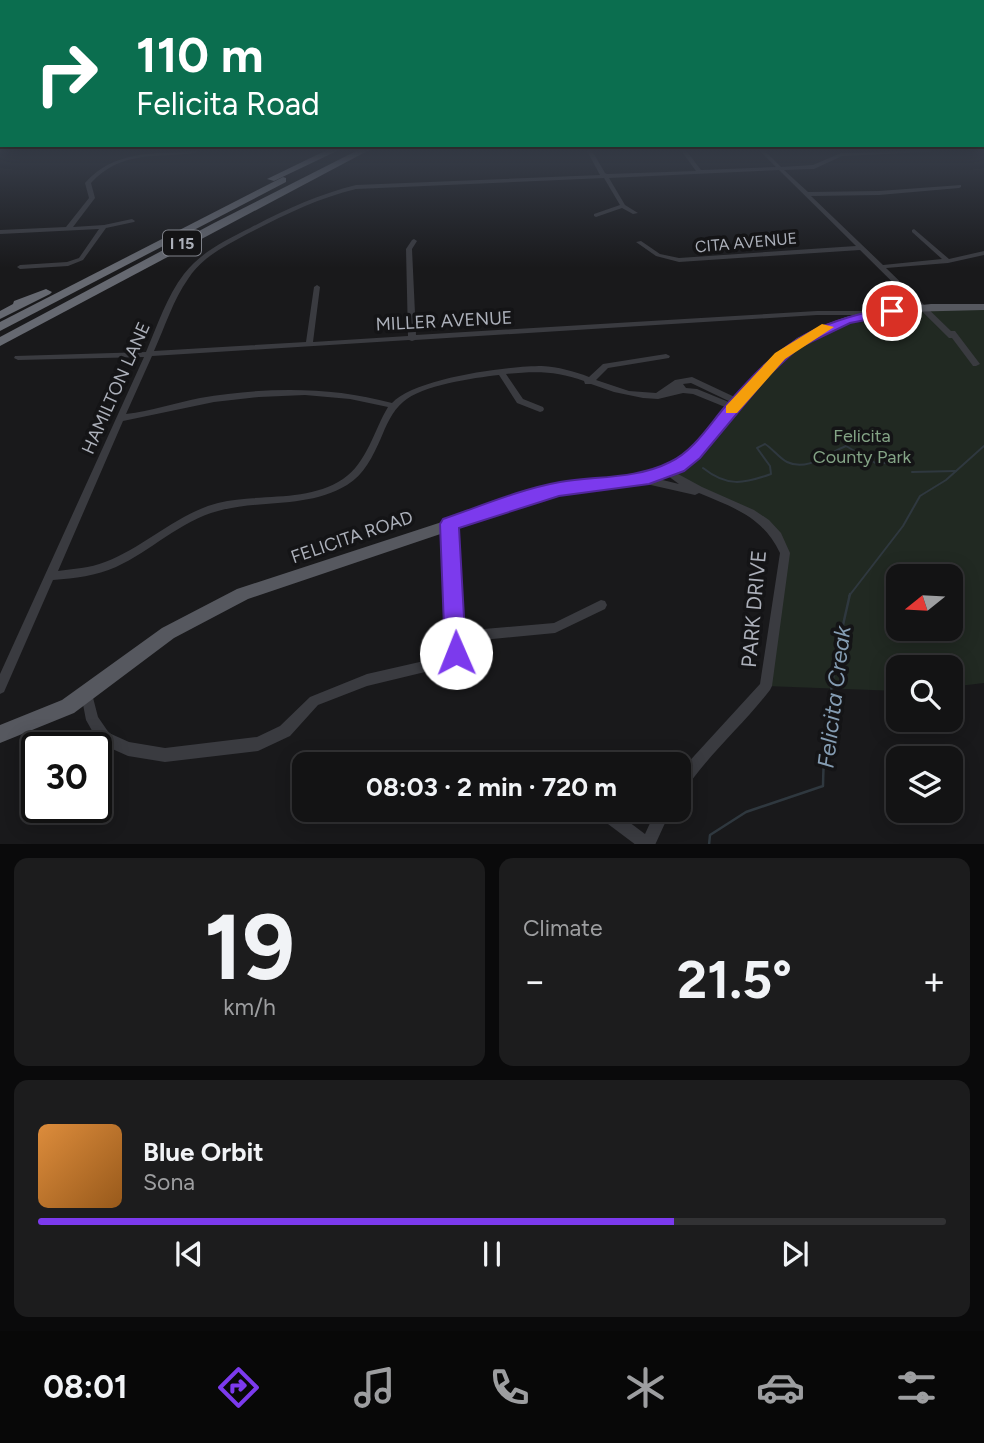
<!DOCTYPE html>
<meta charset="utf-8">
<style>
body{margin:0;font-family:Figtree,sans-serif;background:#1c1c1d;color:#f1f3f6;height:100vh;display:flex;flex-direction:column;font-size:26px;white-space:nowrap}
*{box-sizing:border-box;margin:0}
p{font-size:23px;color:#9d9ea0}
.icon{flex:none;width:38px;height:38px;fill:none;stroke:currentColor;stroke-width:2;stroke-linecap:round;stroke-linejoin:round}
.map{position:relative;height:844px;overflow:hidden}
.drawer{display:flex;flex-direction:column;gap:14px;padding:14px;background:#0a0a0b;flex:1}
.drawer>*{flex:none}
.top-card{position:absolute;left:0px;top:0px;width:985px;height:147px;box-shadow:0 4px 18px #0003,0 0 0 2px #323234;background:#0b6e4f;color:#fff;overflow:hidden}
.needle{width:46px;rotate:252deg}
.controls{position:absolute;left:886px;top:564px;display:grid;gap:14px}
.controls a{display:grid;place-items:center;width:77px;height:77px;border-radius:14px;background:#131314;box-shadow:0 4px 18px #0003,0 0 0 2px #323234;font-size:35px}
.speed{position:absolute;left:21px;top:732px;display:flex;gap:14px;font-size:35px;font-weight:700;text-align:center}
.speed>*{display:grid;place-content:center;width:91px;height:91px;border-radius:50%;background:#131314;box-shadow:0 4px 18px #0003,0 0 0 2px #323234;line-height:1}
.speed .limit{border:4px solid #111;border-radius:10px;background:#fff;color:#111}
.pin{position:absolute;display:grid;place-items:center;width:60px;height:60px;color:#fff;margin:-30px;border:4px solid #fff;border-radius:50%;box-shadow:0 2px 7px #0007}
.me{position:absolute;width:77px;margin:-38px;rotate:359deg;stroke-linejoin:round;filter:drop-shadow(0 0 5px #0008)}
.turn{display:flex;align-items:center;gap:24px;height:147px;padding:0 21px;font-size:32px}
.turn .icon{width:91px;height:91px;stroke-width:2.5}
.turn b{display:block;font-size:49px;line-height:60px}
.big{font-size:52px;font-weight:700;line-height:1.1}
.drawer .widget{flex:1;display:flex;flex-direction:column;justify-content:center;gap:10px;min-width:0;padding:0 24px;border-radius:14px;background:#1c1c1d}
.drawer .dial{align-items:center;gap:0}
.dial b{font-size:91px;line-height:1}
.song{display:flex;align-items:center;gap:21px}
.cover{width:84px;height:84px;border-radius:10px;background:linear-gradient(135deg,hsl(30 70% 55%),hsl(30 70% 35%))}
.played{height:7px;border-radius:4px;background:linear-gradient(90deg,#7c3aed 70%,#323234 70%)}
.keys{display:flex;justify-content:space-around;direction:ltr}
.heat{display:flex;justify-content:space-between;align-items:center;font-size:38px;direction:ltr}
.drawer .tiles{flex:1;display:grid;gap:14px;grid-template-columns:1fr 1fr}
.widget:last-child{grid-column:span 2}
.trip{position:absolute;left:292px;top:752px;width:399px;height:70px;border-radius:14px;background:#131314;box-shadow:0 4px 18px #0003,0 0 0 2px #323234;font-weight:700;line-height:70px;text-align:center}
.tab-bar{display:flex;height:112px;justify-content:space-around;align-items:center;background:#080808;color:#9d9ea0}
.tab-bar .icon{width:49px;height:49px}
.tab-bar .selected{color:#7c3aed}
.tab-bar b{font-size:32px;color:#f1f3f6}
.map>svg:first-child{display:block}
.green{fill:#212922;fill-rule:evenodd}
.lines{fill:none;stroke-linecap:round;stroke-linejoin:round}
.stream-far1{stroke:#2f383f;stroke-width:2}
.stream{stroke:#2f383f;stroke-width:2.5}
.minor{fill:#3a3b40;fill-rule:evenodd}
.major{fill:#56585f;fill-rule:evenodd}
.highway{fill:#666971;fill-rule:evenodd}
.route{fill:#7c3aed;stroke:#51269a;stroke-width:2}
.slow{fill:#f59e0b}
.labels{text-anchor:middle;stroke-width:7;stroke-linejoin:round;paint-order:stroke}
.far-street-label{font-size:16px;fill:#acb0ba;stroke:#141416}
.shield{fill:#141416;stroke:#7e8189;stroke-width:2}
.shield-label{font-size:16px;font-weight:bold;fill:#acb0ba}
.street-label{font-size:18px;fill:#acb0ba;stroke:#141416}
.park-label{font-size:18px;fill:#84a486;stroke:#141416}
.near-street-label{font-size:21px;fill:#acb0ba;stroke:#141416}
.near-water-label{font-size:23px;font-style:italic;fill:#859db3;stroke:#141416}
</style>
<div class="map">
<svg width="984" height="845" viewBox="0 0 984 845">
<rect width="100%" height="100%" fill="#19191b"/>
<path class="green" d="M 984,307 L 984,683 L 950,687 L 950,667 L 898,667 L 898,691 L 766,686 L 784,560 L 772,529 L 667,471 L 678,466 C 732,406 787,329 872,313 C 907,307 948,309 984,307 ZM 898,576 L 950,576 L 950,628 L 898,628 Z"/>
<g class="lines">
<g class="stream-far1">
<path d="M 703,468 C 727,487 743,484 771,474 L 770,466 L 757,448 L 765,444 C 773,449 779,458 787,462 C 808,472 828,453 846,446 L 877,464 L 893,462 L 900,465"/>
<path d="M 912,472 L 956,471"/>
<path d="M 849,596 L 903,526 L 920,496 L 946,480 L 984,446"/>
</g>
<path class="stream" d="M 709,845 L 710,835 L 746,812 L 823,786 C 824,720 835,658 850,594"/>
<g class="minor">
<path d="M 586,149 L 591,149 L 605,173 L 607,174 L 696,171 L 680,149 L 685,149 L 701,170 L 776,167 L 758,149 L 763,149 L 781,167 L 813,165 L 841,153 L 930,150 L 930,152 L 928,152 L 842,156 L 814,169 L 784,170 L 808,192 L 879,191 L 961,185 L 961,187 L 959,188 L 879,195 L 811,196 L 883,265 L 942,259 L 912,232 L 912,230 L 914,229 L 949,259 L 984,251 L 984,255 L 948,263 L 886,268 L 951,331 L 955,331 L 980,364 L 976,366 L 973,366 L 952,338 L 949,338 L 860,250 L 679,262 L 656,256 L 636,242 L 641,241 L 660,254 L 679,258 L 856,246 L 779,170 L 609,178 L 625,205 L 638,213 L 633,214 L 622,208 L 596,217 L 594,216 L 594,214 L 620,205 L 604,178 L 356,189 C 318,198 282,216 247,234 C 233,242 218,249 206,259 C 199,265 193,271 188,279 C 174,298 164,329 154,351 L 306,342 L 314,287 L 317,285 L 320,287 L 313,342 L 408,336 L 406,249 L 412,240 L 414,239 L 417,241 L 412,249 L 416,335 L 817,311 L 871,311 L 875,313 L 871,315 L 817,315 L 415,340 L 412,341 L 409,340 L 152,356 L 126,414 C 151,411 175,403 200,398 C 264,387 330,386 392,403 C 415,378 508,366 542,366 C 558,367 574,371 589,377 L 603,364 L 666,354 L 670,356 L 669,358 L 608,368 L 596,380 L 629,391 L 656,393 L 675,380 L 692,377 L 741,400 L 742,402 L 738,405 L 735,404 L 691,383 L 683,384 L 686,388 L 697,389 L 736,405 L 737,407 L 733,410 L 730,409 L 693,394 L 683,393 L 658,399 L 643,398 L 614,392 L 591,384 L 585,384 L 584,381 C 557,371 536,371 506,374 L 523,399 L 543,407 L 544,409 L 543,411 L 540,412 L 517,403 L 499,375 C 473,378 422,385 403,402 C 392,411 386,426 381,438 C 373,456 364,475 347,485 C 307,509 261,499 218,511 C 180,521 151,551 116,567 C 96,576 75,578 53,580 L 4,692 L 0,694 L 0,674 L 144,357 L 18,360 L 14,358 L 15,356 L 146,352 C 157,326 167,296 184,274 C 201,252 226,240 250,228 C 284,210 319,194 356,185 L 600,175 ZM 305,395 L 350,399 L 388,407 C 374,430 367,463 343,479 C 307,503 259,493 218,503 C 176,514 145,547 105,562 C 90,568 73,569 58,571 L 123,421 L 214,402 L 259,397 Z"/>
<path d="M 194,151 L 196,151 L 196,153 C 156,158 121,150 91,183 L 95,198 L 73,227 L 104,225 L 132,219 L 135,221 L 134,222 L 106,228 L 83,260 L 68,266 L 20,269 L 17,267 L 20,265 L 67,262 L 79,258 L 99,229 L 0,234 L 0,230 L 66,227 L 89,198 L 85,183 C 114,150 154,154 194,151 Z"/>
<path d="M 667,468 L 702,487 L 754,510 L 769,520 L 781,533 L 790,553 L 772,686 L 770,690 C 743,725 709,754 684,791 L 679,793 L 679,774 L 684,767 L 760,684 L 780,553 C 762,516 734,508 699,493 L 695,495 L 642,483 L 639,482 L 637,479 L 639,476 L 642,475 L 679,484 L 664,473 L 662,471 L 664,469 Z"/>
<path d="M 449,520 L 453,521 L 454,524 L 461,631 L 554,623 L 601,600 L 605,601 L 607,605 L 605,609 L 555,633 L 462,642 L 461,653 L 454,665 L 367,686 L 318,705 L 290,736 L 258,751 L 165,762 L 128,756 L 99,743 L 86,720 L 81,694 L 83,690 L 87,688 L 91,690 L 98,717 L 109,733 L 129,742 L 165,748 L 257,737 L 280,726 L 310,697 L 367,674 L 446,656 L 449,652 L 450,637 L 444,524 L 445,521 Z"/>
<path d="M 594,810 L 613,810 L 645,834 L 656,810 L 671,810 L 655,845 L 636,845 L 596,815 Z"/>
</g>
<path class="major" d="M 931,304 L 984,304 L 984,310 L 903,312 L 853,321 L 828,330 L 805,342 L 783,358 L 749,393 L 699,457 L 683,469 L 649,482 L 559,494 L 248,599 L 174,638 L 74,713 L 0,743 L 0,725 L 62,700 L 162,628 L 237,589 L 558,484 L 648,472 L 673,463 L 689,451 L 730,400 L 764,364 L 797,338 L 821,326 L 846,317 L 876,310 Z"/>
<g class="highway">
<path d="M 329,149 L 341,149 L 274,181 L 267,179 Z"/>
<path d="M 360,149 L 371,149 L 0,346 L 0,337 L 214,223 Z"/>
<path d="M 283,177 L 286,178 L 286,182 L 0,331 L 0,322 Z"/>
<path d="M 46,289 L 52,292 L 50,294 L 0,319 L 0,311 L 13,304 L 14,301 Z"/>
</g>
</g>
<linearGradient id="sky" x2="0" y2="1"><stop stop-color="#0e0e0f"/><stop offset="0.56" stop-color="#383e4a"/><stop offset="1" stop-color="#383e4a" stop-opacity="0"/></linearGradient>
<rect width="984" height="268" fill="url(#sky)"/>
<path class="route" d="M 892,307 L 898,311 L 896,314 L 850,323 L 798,348 L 769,375 L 700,458 L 684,471 L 649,484 L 559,496 L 459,528 L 466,653 L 463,660 L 456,663 L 448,660 L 445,653 L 440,524 L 443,519 C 481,506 521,489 560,482 C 596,476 637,479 670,462 C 692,452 708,427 723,409 C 780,344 805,324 892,307 Z"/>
<path class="slow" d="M 822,324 L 834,327 L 785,359 L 737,413 L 726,413 L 726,406 L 775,353 Z"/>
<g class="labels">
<g class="far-street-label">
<text transform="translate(746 242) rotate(-5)" y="6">CITA AVENUE</text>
</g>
<rect class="shield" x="163" y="230.5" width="38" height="25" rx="5"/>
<g class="shield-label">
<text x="182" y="249">I 15</text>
</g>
<g class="street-label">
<text transform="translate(444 321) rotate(-3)" y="6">MILLER AVENUE</text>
<text transform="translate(116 388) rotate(-66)" y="6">HAMILTON LANE</text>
<text transform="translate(352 537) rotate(-19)" y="6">FELICITA ROAD</text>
</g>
<g class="park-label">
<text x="862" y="442">Felicita<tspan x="862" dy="21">County Park</tspan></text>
</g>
<g class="near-street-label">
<text transform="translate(754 609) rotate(-85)" y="7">PARK DRIVE</text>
</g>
<g class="near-water-label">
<text transform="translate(834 697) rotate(-83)" y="8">Felicita Creak</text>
</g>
</g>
</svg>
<div class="controls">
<a><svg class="needle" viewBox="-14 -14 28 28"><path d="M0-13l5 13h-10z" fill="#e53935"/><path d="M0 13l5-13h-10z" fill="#9d9ea0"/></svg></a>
<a><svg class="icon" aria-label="search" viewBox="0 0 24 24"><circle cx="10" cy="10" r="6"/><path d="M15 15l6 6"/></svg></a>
<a><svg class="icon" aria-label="layers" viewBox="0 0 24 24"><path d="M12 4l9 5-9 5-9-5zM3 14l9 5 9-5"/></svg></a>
</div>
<div class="speed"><div class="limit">30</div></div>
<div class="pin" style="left:892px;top:311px;background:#d93025"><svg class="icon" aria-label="arrive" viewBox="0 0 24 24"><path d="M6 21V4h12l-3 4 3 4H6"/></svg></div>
<svg class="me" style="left:456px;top:653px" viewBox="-20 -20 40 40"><circle r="19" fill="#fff"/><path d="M0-13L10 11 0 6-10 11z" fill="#7c3aed"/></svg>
<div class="trip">08:03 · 2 min · 720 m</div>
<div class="top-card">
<div class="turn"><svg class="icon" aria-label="right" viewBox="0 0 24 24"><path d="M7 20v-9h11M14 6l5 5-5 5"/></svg><div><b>110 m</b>Felicita Road</div></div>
</div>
</div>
<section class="drawer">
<div class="tiles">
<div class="widget dial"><b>19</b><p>km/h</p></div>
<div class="widget"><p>Climate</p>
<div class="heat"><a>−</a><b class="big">21.5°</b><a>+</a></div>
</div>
<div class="widget">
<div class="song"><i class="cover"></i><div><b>Blue Orbit</b><p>Sona</p></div></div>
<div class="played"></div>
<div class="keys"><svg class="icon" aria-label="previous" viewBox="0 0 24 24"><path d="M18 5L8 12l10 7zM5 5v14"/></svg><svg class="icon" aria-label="pause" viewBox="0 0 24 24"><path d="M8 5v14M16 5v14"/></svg><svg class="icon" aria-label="next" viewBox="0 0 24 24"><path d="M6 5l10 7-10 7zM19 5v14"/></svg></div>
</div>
</div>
</section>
<nav class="tab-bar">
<b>08:01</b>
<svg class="icon selected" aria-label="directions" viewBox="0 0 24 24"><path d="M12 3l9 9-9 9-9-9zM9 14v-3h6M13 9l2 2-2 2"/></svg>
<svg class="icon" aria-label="music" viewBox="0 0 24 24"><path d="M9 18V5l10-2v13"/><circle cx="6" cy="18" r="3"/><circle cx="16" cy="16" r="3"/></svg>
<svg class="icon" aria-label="phone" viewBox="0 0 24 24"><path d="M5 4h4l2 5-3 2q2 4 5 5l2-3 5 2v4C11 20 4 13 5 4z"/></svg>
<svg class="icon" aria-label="climate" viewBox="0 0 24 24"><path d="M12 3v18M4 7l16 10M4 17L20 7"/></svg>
<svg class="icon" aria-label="car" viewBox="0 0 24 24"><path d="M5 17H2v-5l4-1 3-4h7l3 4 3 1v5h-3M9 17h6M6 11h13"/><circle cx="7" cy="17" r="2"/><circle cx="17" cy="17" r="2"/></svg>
<svg class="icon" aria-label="filters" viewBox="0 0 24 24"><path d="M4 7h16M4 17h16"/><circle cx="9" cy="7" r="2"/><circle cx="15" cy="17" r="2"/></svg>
</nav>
